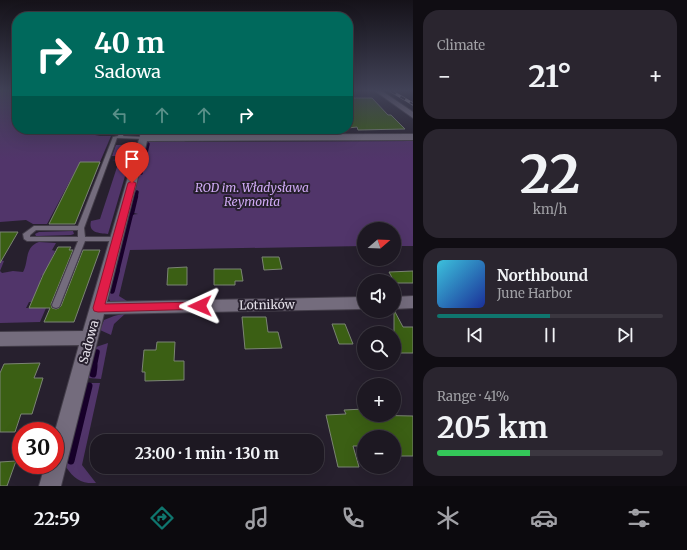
<!DOCTYPE html>
<meta charset="utf-8">
<style>
body{margin:0;font-family:Merriweather,serif;background:#2a252f;color:#f1f3f6;height:100vh;display:flex;flex-direction:column;font-size:15px;white-space:nowrap}
*{box-sizing:border-box;margin:0}
p{font-size:13px;color:#a0a0a5}
.icon{flex:none;width:22px;height:22px;fill:none;stroke:currentColor;stroke-width:2;stroke-linecap:round;stroke-linejoin:round}
.map{position:relative;flex:1;overflow:hidden}
.sheet{display:flex;flex-direction:column;gap:10px;padding:10px;background:#100d13;width:274px}
.sheet>*{flex:none}
.guide{position:absolute;left:12px;top:12px;width:341px;height:122px;border-radius:16px;box-shadow:0 4px 16px #0002,0 0 0 1px #3b3740;background:#00695c;color:#fff;overflow:hidden}
.needle{width:26px;rotate:71deg}
.tools{position:absolute;left:357px;top:222px;display:grid;gap:8px}
.tools a{display:grid;place-items:center;width:44px;height:44px;border-radius:50%;background:#1d1822;box-shadow:0 4px 16px #0002,0 0 0 1px #3b3740;font-size:20px}
.speed{position:absolute;left:12px;top:422px;display:flex;gap:8px;font-size:20px;font-weight:700;text-align:center}
.speed>*{display:grid;place-content:center;width:52px;height:52px;border-radius:50%;background:#1d1822;box-shadow:0 4px 16px #0002,0 0 0 1px #3b3740;line-height:1}
.speed .limit{border:6px solid #d22;background:#fff;color:#111}
.pin{position:absolute;display:grid;place-items:center;width:34px;height:34px;color:#fff;margin:-41px -17px;border-radius:50% 50% 50% 0;rotate:-45deg;box-shadow:0 0 4px #0007}
.pin .icon{rotate:45deg}
.me{position:absolute;width:44px;margin:-22px;rotate:269deg;stroke-linejoin:round;filter:drop-shadow(0 0 3px #0008)}
.turn{display:flex;align-items:center;gap:14px;height:84px;padding:0 16px;font-size:18px}
.turn .icon{width:52px;height:52px;stroke-width:2.5}
.turn b{display:block;font-size:28px;line-height:34px}
.lanes{display:flex;align-items:center;height:38px;padding:0 16px;background:#0003;justify-content:center;gap:20px;direction:ltr}
.lanes .off{opacity:.35}
.big{font-size:30px;font-weight:700;line-height:1.1}
.sheet .widget{flex:1;display:flex;flex-direction:column;justify-content:center;gap:6px;min-width:0;padding:0 14px;border-radius:16px;background:#2a252f}
.sheet .dial{align-items:center;gap:0}
.dial b{font-size:52px;line-height:1}
.song{display:flex;align-items:center;gap:12px}
.cover{width:48px;height:48px;border-radius:6px;background:linear-gradient(135deg,hsl(190 70% 55%),hsl(230 70% 35%))}
.played{height:4px;border-radius:2px;background:linear-gradient(90deg,#0f766e 50%,#3b3740 50%)}
.keys{display:flex;justify-content:space-around;direction:ltr}
.heat{display:flex;justify-content:space-between;align-items:center;font-size:22px;direction:ltr}
.charge{height:6px;border-radius:3px;background:linear-gradient(90deg,#34c759 41%,#3b3740 0)}
.trip{position:absolute;left:90px;top:434px;width:234px;height:40px;border-radius:16px;background:#1d1822;box-shadow:0 4px 16px #0002,0 0 0 1px #3b3740;font-weight:700;line-height:40px;text-align:center}
.tabs{display:flex;height:64px;justify-content:space-around;align-items:center;background:#0c0a0e;color:#a0a0a5}
.tabs .icon{width:28px;height:28px}
.tabs .active{color:#0f766e}
.tabs b{font-size:18px;color:#f1f3f6}
main{display:flex;flex:1;min-height:0}
.map>svg:first-child{display:block}
.green{fill:#51356a}
.lines{fill:none;stroke-linecap:round;stroke-linejoin:round}
.stream-far3{stroke:#170029;stroke-width:3.5}
.stream-far2{stroke:#170029;stroke-width:4.5}
.stream-far1{stroke:#170029;stroke-width:5.5}
.stream{stroke:#170029;stroke-width:7}
.building{fill:#3b5f14;stroke:#7b8474}
.service-casing{stroke:#433d49;stroke-width:2}
.minor-casing{stroke:#433d49;stroke-width:2}
.service{fill:#746c7d;fill-rule:evenodd}
.minor{fill:#746c7d;fill-rule:evenodd}
.rail-casing{stroke:#9e99a4;stroke-width:3}
.rail{stroke:#27202e;stroke-width:2;stroke-dasharray:5.5;stroke-linecap:butt}
.route{fill:#e11d48;stroke:#92132f}
.labels{text-anchor:middle;stroke-width:4;stroke-linejoin:round;paint-order:stroke}
.park-label{font-size:12px;font-style:italic;fill:#d1abf6;stroke:#27202e}
.street-label{font-size:12px;fill:#e4e0e9;stroke:#27202e}
</style>
<main>
<div class="map">
<svg width="413" height="486" viewBox="0 0 413 486">
<rect width="100%" height="100%" fill="#27202e"/>
<g class="green">
<path d="M 0,91 L 17,91 L 17,129 L 97,129 L 95,135 L 100,136 L 111,136 L 100,162 L 80,162 L 47,224 L 33,224 L 26,220 L 0,222 Z"/>
<path d="M 182,140 L 186,142 L 413,141 L 413,246 L 394,246 L 394,229 L 364,229 L 364,246 L 130,250 L 119,296 L 127,301 L 185,300 L 118,302 L 110,301 L 108,297 L 129,215 L 138,214 L 130,212 L 147,142 Z"/>
<path d="M 116,145 L 135,145 L 131,156 L 112,156 Z"/>
<path d="M 124,159 L 130,159 L 108,234 C 99,233 88,233 91,221 L 100,219 L 119,161 L 112,160 Z"/>
<path d="M 73,231 L 74,234 L 71,235 L 38,236 L 36,236 L 35,234 L 39,232 Z"/>
<path d="M 39,242 L 56,243 L 52,250 L 55,251 L 44,275 L 42,275 L 40,281 L 42,282 L 33,302 L 29,302 L 26,308 L 46,308 L 40,322 L 0,323 L 0,260 L 4,261 L 0,271 L 2,273 L 13,271 L 23,272 C 29,262 24,247 39,242 Z"/>
<path d="M 126,313 L 114,324 L 111,335 L 100,330 L 104,320 L 114,316 Z"/>
<path d="M 108,343 L 101,379 L 88,378 L 96,347 Z"/>
<path d="M 87,383 L 100,383 L 82,465 L 96,483 C 82,484 74,479 66,467 Z"/>
</g>
<g class="lines">
<g class="stream-far3">
<path d="M 141,173 L 148,144"/>
<path d="M 136,197 L 137,192"/>
</g>
<g class="stream-far2">
<path d="M 132,213 L 136,196"/>
<path d="M 117,272 L 131,214"/>
</g>
<g class="stream-far1">
<path d="M 112,291 L 117,271"/>
<path d="M 94,367 L 97,352"/>
</g>
<g class="stream">
<path d="M 93,374 L 94,366"/>
<path d="M 71,461 L 89,386"/>
</g>
</g>
<g class="building">
<path d="M 348,98 L 372,98 L 388,115 L 391,115 L 405,129 L 358,130 L 357,127 L 348,128 Z"/>
<path d="M 80,162 L 100,162 L 75,224 L 49,224 Z"/>
<path d="M 0,232 L 18,232 L 0,263 Z"/>
<path d="M 58,247 L 71,247 L 69,250 L 73,250 L 51,304 L 52,308 L 56,309 L 59,308 L 61,306 L 83,250 L 100,250 L 74,322 L 44,322 L 50,308 L 29,308 L 43,275 Z"/>
<path d="M 262,257 L 279,257 L 282,269 L 264,270 Z"/>
<path d="M 187,267 L 187,285 L 167,285 L 168,268 Z"/>
<path d="M 214,269 L 241,269 L 243,281 L 235,281 L 235,285 L 214,285 Z"/>
<path d="M 413,271 L 413,283 L 395,283 L 389,272 Z"/>
<path d="M 394,310 L 403,327 L 413,327 L 413,353 L 394,353 Z"/>
<path d="M 242,317 L 266,317 L 268,332 L 278,332 L 282,348 L 245,349 Z"/>
<path d="M 332,324 L 345,324 L 353,344 L 339,344 Z"/>
<path d="M 157,342 L 175,342 L 174,361 L 184,361 L 184,380 L 145,381 L 145,372 L 142,372 L 144,350 L 156,350 Z"/>
<path d="M 40,363 L 34,378 L 43,378 L 32,414 L 21,414 L 15,432 L 0,432 L 0,373 L 4,364 Z"/>
<path d="M 364,409 L 364,415 L 413,416 L 413,456 L 394,456 L 394,437 L 364,437 L 364,446 L 353,446 L 359,467 L 338,467 L 326,415 L 346,414 L 344,410 Z"/>
<path d="M 16,461 L 7,486 L 0,486 L 0,462 Z"/>
</g>
<g class="lines">
<g class="service-casing">
<g id="service">
<path d="M 121,129 L 125,129 L 123,136 L 144,137 L 146,138 L 144,139 L 117,138 L 84,228 L 85,237 L 117,237 L 120,239 L 117,241 L 85,241 L 60,305 L 59,307 L 56,308 L 53,307 L 52,305 L 78,241 L 27,241 L 24,239 L 23,234 L 34,226 L 78,226 L 113,137 L 118,136 ZM 36,230 L 78,230 L 78,237 L 30,237 L 30,235 Z"/>
<path d="M 242,129 L 246,129 L 248,138 L 244,137 Z"/>
</g>
</g>
<g class="minor-casing">
<g id="minor">
<path d="M 375,91 L 382,91 L 413,112 L 413,118 Z"/>
<path d="M 142,129 L 150,129 L 149,135 L 413,134 L 413,140 L 147,141 L 107,302 L 364,297 L 364,309 L 104,314 L 61,486 L 39,486 L 45,465 L 55,465 L 55,431 L 79,345 L 0,346 L 0,332 L 83,331 Z"/>
<path d="M 413,296 L 413,308 L 394,309 L 394,297 Z"/>
</g>
</g>
<use href="#service" class="service"/>
<use href="#minor" class="minor"/>
<g class="rail-casing">
<path id="rail" d="M 391,91 L 413,104"/>
</g>
<use href="#rail" class="rail"/>
</g>
<linearGradient id="sky" x2="0" y2="1"><stop stop-color="#151219"/><stop offset="0.57" stop-color="#414257"/><stop offset="1" stop-color="#414257" stop-opacity="0"/></linearGradient>
<rect width="413" height="159" fill="url(#sky)"/>
<path class="route" d="M 132,181 L 136,183 L 105,304 L 200,302 L 204,303 L 206,306 L 204,309 L 98,312 L 94,311 L 93,308 L 128,183 Z"/>
<g class="labels">
<g class="park-label">
<text x="252" y="192">ROD im. Władysława<tspan x="252" dy="14">Reymonta</tspan></text>
</g>
<g class="street-label">
<text transform="translate(267 305) rotate(-1)" y="4">Lotników</text>
<text transform="translate(89 342) rotate(-75)" y="4">Sadowa</text>
</g>
</g>
</svg>
<div class="tools">
<a><svg class="needle" viewBox="-14 -14 28 28"><path d="M0-13l5 13h-10z" fill="#e53935"/><path d="M0 13l5-13h-10z" fill="#a0a0a5"/></svg></a>
<a><svg class="icon" aria-label="sound" viewBox="0 0 24 24"><path d="M4 9h4l5-4v14l-5-4H4zM17 9q2 3 0 6"/></svg></a>
<a><svg class="icon" aria-label="search" viewBox="0 0 24 24"><circle cx="10" cy="10" r="6"/><path d="M15 15l6 6"/></svg></a>
<a>+</a>
<a>−</a>
</div>
<div class="speed"><div class="limit">30</div></div>
<div class="pin" style="left:132px;top:183px;background:#d93025"><svg class="icon" aria-label="arrive" viewBox="0 0 24 24"><path d="M6 21V4h12l-3 4 3 4H6"/></svg></div>
<svg class="me" style="left:200px;top:306px" viewBox="-20 -20 40 40"><path d="M0-17L14 15 0 8-14 15z" fill="#e11d48" stroke="#fff" stroke-width="4"/></svg>
<div class="trip">23:00 · 1 min · 130 m</div>
<div class="guide">
<div class="turn"><svg class="icon" aria-label="right" viewBox="0 0 24 24"><path d="M7 20v-9h11M14 6l5 5-5 5"/></svg><div><b>40 m</b>Sadowa</div></div>
<div class="lanes"><svg class="icon off" aria-label="left" viewBox="0 0 24 24"><path d="M17 20v-9H6M10 6l-5 5 5 5"/></svg><svg class="icon off" aria-label="ahead" viewBox="0 0 24 24"><path d="M12 20V5M6 11l6-6 6 6"/></svg><svg class="icon off" aria-label="ahead" viewBox="0 0 24 24"><path d="M12 20V5M6 11l6-6 6 6"/></svg><svg class="icon" aria-label="right" viewBox="0 0 24 24"><path d="M7 20v-9h11M14 6l5 5-5 5"/></svg></div>
</div>
</div>
<section class="sheet">
<div class="widget"><p>Climate</p>
<div class="heat"><a>−</a><b class="big">21°</b><a>+</a></div>
</div>
<div class="widget dial"><b>22</b><p>km/h</p></div>
<div class="widget">
<div class="song"><i class="cover"></i><div><b>Northbound</b><p>June Harbor</p></div></div>
<div class="played"></div>
<div class="keys"><svg class="icon" aria-label="previous" viewBox="0 0 24 24"><path d="M18 5L8 12l10 7zM5 5v14"/></svg><svg class="icon" aria-label="pause" viewBox="0 0 24 24"><path d="M8 5v14M16 5v14"/></svg><svg class="icon" aria-label="next" viewBox="0 0 24 24"><path d="M6 5l10 7-10 7zM19 5v14"/></svg></div>
</div>
<div class="widget"><p>Range · 41%</p><b class="big">205 km</b><div class="charge"></div></div>
</section>
</main>
<nav class="tabs">
<b>22:59</b>
<svg class="icon active" aria-label="directions" viewBox="0 0 24 24"><path d="M12 3l9 9-9 9-9-9zM9 14v-3h6M13 9l2 2-2 2"/></svg>
<svg class="icon" aria-label="music" viewBox="0 0 24 24"><path d="M9 18V5l10-2v13"/><circle cx="6" cy="18" r="3"/><circle cx="16" cy="16" r="3"/></svg>
<svg class="icon" aria-label="phone" viewBox="0 0 24 24"><path d="M5 4h4l2 5-3 2q2 4 5 5l2-3 5 2v4C11 20 4 13 5 4z"/></svg>
<svg class="icon" aria-label="climate" viewBox="0 0 24 24"><path d="M12 3v18M4 7l16 10M4 17L20 7"/></svg>
<svg class="icon" aria-label="car" viewBox="0 0 24 24"><path d="M5 17H2v-5l4-1 3-4h7l3 4 3 1v5h-3M9 17h6M6 11h13"/><circle cx="7" cy="17" r="2"/><circle cx="17" cy="17" r="2"/></svg>
<svg class="icon" aria-label="filters" viewBox="0 0 24 24"><path d="M4 7h16M4 17h16"/><circle cx="9" cy="7" r="2"/><circle cx="15" cy="17" r="2"/></svg>
</nav>
